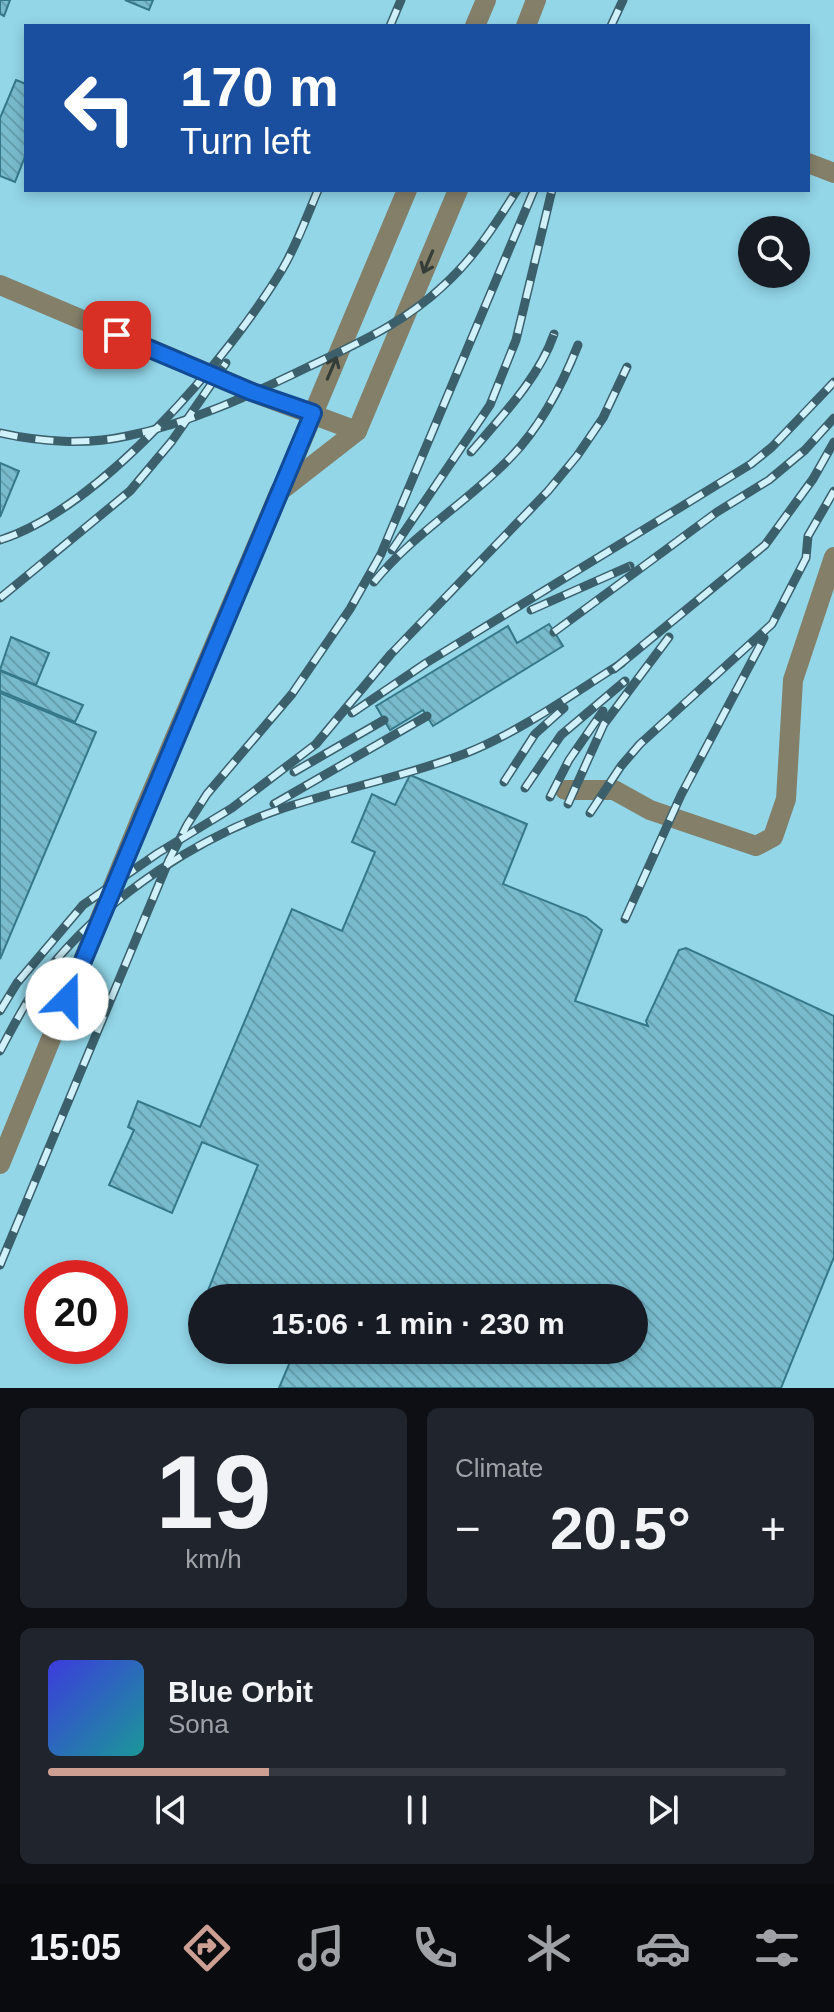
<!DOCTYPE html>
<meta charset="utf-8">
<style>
body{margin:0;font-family:Arial,sans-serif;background:#20242c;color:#f1f3f6;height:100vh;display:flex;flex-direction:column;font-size:30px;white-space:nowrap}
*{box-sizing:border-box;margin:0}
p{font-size:26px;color:#9ea1a6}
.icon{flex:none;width:44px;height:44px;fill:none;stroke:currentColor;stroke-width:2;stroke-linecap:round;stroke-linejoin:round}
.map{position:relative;height:1388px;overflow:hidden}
.drawer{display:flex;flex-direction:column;gap:20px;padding:20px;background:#0d0f14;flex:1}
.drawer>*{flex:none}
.hud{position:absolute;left:24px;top:24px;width:786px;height:168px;border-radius:0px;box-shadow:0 4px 12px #0003;background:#1a4fa0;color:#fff;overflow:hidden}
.controls{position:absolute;left:738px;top:216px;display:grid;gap:16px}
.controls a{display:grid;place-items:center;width:72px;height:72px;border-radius:50%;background:#171b24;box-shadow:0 4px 12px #0003;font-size:40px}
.speed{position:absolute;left:24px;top:1260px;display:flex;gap:16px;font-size:40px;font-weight:700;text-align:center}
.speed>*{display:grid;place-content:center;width:104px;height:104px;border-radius:50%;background:#171b24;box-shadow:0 4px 12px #0003;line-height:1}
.speed .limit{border:12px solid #d22;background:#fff;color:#111}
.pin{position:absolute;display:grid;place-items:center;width:68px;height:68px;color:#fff;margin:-34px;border-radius:16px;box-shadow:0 4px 12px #0006}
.me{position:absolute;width:88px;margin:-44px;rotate:22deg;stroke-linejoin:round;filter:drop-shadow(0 0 6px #0008)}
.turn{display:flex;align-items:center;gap:28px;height:168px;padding:0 24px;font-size:36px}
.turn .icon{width:104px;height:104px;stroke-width:2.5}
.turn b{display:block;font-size:56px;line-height:68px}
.big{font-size:60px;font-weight:800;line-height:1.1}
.drawer .tile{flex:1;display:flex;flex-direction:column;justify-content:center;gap:12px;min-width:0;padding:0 28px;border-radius:12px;background:#20242c}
.drawer .dial{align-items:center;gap:0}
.dial b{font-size:104px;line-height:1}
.song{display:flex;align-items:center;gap:24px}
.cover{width:96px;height:96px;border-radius:12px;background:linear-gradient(135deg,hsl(240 70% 55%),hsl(180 70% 35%))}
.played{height:8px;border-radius:4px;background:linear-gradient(90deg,#cd9f93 30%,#363941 30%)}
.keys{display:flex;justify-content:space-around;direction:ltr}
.heat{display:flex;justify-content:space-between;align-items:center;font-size:44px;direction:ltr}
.drawer .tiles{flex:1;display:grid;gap:20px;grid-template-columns:1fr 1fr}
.tile:last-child{grid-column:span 2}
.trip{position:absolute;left:188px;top:1284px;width:460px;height:80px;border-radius:40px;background:#171b24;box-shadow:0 4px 12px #0003;font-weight:800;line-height:80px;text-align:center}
.dock{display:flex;height:128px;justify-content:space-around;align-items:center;background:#090b0e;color:#9ea1a6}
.dock .icon{width:56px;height:56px}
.dock .current{color:#cd9f93}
.dock b{font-size:36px;color:#f1f3f6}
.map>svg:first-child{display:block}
.building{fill:url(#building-back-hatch);stroke:#347889;stroke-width:2}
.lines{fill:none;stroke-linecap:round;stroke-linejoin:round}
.minor{stroke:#847f69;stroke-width:20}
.rail-casing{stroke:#3b606c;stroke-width:9}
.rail{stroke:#d0f1fa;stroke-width:6;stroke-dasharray:18;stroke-linecap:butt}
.oneway{stroke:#353d38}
.route-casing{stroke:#114b97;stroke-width:20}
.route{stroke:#1a73e8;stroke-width:14}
</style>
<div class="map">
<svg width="834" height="1388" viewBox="0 0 834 1388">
<defs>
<pattern id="building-back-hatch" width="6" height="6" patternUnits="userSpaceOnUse" patternTransform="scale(2)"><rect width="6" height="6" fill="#78bbcd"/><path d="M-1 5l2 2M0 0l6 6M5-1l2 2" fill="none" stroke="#66a0af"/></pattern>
</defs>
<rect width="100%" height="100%" fill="#92d6e8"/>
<g class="building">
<path d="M 0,0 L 10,0 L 4,16 L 0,14 Z"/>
<path d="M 125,0 L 153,0 L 149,10 Z"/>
<path d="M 16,80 L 26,84 L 26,154 L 15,182 L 0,176 L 0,118 Z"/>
<path d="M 0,463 L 19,471 L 0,517 Z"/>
<path d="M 549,624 L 563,646 L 433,726 L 423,710 L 390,730 L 376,706 L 508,626 L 517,643 Z"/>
<path d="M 11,637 L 49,653 L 36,685 L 0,670 Z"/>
<path d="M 0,671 L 83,705 L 75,722 L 0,691 Z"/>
<path d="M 0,693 L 96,732 L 0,959 Z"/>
<path d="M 410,775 L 527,824 L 503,884 L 586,917 L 602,930 L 575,1001 L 648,1026 L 646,1021 L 679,950 L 686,948 L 834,1016 L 834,1257 L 781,1388 L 279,1388 L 295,1350 L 634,1350 L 634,1298 L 205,1298 L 258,1165 L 202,1142 L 172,1213 L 109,1185 L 134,1130 L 128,1127 L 138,1101 L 200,1127 L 292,909 L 342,931 L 375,852 L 352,842 L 372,794 L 395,805 Z"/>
</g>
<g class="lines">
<g class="minor">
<path d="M 475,26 L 486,0"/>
<path d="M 526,26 L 536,0"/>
<path d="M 808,163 L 834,173"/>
<path d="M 0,285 L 252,392 L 357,431"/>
<path d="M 282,488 L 407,190"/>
<path d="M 565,790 L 614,790 L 650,810 L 756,846 L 773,837 L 786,799 L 793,680 L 834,557"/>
<path d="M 0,1164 L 143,813 L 280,491 L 357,431 L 458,190"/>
</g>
<g class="rail-casing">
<g id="rail">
<path d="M 390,26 L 401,0"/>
<path d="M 611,26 L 623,0"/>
<path d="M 0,433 C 40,442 87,445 127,436 C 191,423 250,395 308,367 C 356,344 404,323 443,286 C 474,258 495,225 517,190"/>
<path d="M 471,452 C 501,417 539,378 554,334"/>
<path d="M 0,540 C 101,508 229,358 283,268 C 297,244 307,216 318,190"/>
<path d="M 392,550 L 490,405 L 516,340 L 552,190"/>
<path d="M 374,582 C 414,533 468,502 511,457 C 540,427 563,383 578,345"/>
<path d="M 0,598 L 130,491 L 172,441 L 226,363"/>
<path d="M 531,610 L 630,566"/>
<path d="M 554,632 L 717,512 L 769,480 L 805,450 L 834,418"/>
<path d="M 614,669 L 765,545 L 813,479 L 834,442"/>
<path d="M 352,713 L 426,663 L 751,464 L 772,447 L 834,382"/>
<path d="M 294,772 L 384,720"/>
<path d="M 504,782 L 535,734 L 564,708"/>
<path d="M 525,788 L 561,735 L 625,681"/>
<path d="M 550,797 L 569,760 L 603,711"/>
<path d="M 274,804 L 427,716"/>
<path d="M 568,804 L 604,724 L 669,637"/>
<path d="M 590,813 L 621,766 L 640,744 L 772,624 L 806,558 L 808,536 L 834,491"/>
<path d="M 625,919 L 681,795 L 764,638"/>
<path d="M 0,1011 L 17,983 L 83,905 L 158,853 L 232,808 L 316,744 L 391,654 L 548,491 L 577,456 L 603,418 L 627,367"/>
<path d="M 0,1051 C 17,1019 34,986 58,958 C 113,894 198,838 278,810 C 340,789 403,777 464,754 C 520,732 572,694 622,663"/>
<path d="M 0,1265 L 169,860 L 187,825 L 207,794 L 292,694 L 350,609 L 381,554 L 534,190"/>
</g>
</g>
<use href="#rail" class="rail"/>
</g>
<defs><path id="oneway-shaft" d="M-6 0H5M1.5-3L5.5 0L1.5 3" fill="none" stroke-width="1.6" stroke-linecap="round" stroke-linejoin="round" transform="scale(2)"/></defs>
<g class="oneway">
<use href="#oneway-shaft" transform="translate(428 262) rotate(113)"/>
<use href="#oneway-shaft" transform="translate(332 368) rotate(-67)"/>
</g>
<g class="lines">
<g class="route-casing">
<path id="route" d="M 67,999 L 313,413 L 252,392 L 117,335"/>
</g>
<use href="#route" class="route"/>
</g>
</svg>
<div class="controls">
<a><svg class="icon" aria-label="search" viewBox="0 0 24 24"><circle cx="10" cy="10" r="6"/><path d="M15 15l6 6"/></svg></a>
</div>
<div class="speed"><div class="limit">20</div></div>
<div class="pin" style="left:117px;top:335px;background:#d93025"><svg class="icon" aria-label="arrive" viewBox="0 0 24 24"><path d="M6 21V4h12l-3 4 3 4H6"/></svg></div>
<svg class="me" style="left:67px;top:999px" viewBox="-20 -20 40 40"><circle r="19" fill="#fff"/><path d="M0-13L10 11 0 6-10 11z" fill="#1a73e8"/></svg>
<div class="trip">15:06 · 1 min · 230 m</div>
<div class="hud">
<div class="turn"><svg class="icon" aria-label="left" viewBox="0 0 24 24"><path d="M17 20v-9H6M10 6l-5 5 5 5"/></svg><div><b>170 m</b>Turn left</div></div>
</div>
</div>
<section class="drawer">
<div class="tiles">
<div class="tile dial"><b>19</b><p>km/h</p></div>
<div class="tile"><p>Climate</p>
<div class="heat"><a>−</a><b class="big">20.5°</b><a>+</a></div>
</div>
<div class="tile">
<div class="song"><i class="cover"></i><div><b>Blue Orbit</b><p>Sona</p></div></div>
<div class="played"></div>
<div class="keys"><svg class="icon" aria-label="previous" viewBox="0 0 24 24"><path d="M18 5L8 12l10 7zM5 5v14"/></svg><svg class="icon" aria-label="pause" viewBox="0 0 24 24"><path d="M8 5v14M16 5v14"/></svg><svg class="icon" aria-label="next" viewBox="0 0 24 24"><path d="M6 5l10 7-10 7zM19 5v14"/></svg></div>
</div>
</div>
</section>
<nav class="dock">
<b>15:05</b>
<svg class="icon current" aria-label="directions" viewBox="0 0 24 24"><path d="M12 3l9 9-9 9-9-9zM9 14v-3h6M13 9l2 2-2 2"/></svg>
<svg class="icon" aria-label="music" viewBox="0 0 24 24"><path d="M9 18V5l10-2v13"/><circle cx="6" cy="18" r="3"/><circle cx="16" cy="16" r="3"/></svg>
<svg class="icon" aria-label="phone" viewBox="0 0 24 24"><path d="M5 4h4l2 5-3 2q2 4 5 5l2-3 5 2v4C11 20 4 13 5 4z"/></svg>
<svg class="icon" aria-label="climate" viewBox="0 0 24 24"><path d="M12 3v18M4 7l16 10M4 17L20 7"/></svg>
<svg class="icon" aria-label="car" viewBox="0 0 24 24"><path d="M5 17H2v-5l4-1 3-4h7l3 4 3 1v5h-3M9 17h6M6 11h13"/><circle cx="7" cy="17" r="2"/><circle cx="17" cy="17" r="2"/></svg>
<svg class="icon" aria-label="filters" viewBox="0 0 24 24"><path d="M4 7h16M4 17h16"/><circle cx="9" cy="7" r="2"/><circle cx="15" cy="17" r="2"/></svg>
</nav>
